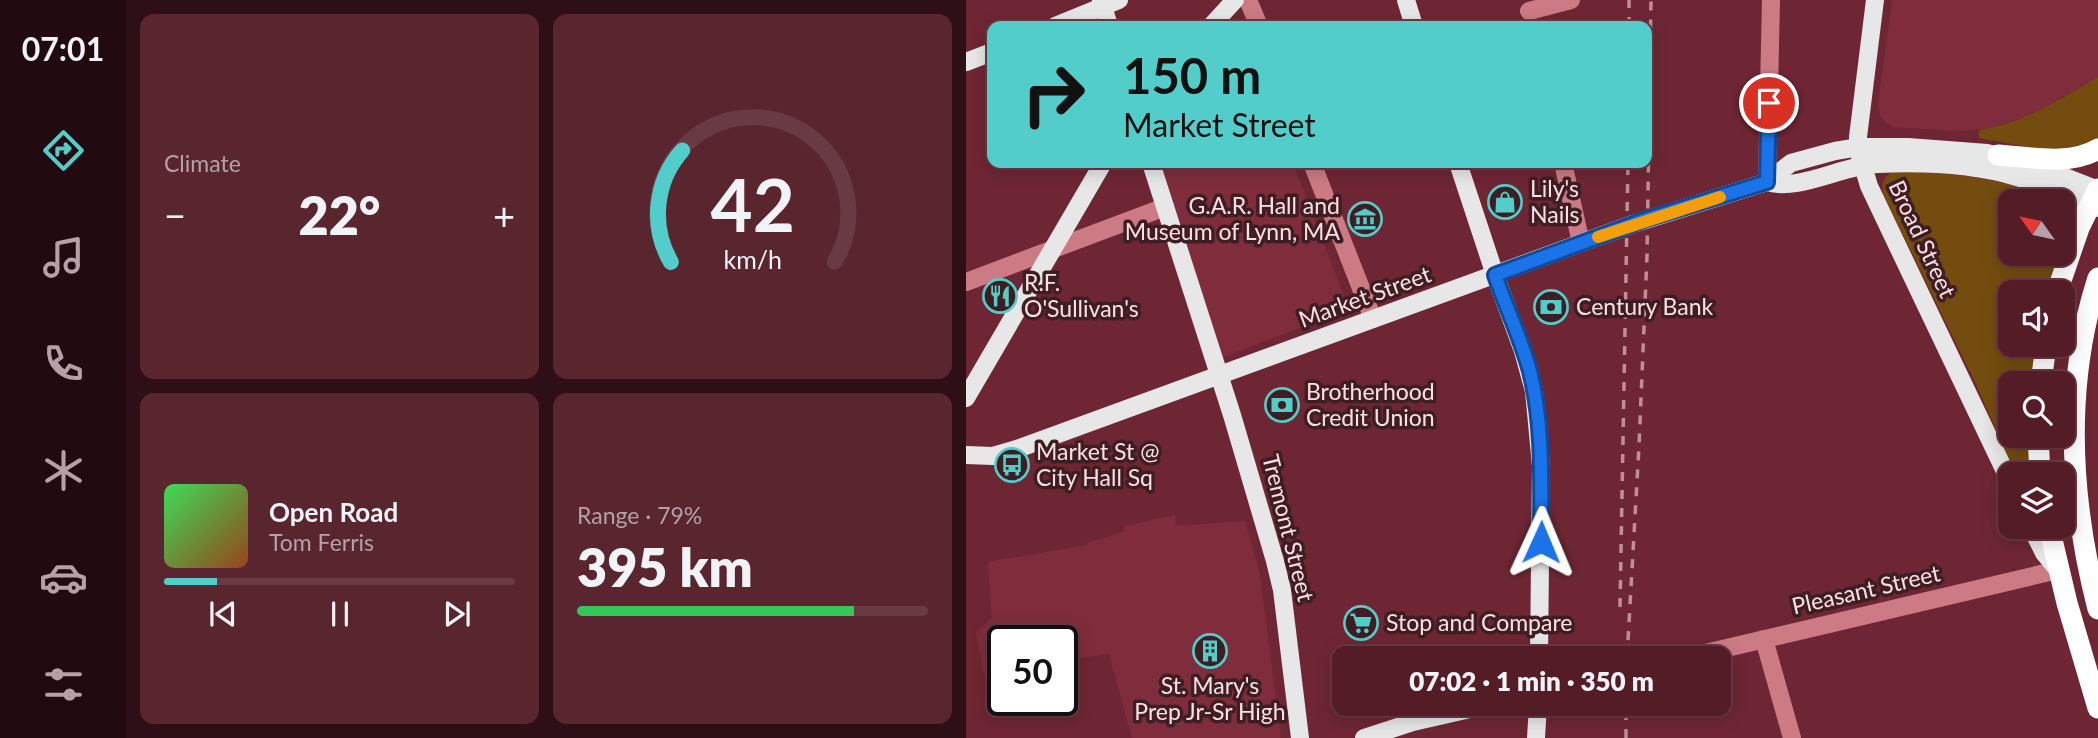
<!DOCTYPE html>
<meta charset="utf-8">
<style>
body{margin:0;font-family:Lato,sans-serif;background:#59252f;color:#f1f3f6;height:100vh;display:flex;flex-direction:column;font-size:26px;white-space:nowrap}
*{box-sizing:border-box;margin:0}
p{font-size:23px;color:#b5a1a7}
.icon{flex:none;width:38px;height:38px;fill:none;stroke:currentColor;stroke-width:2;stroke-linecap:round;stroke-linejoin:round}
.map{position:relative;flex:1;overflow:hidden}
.drawer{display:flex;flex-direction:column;gap:14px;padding:14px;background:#2e0f15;width:840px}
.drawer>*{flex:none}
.banner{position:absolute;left:21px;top:21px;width:665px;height:147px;border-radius:14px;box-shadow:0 4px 18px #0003,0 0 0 2px #693a44;background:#53cdc9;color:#111;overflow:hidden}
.needle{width:46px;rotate:303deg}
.fabs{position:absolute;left:1032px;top:189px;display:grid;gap:14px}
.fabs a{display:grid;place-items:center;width:77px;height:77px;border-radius:14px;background:#531c27;box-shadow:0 4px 18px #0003,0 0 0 2px #693a44;font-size:35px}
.speed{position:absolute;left:21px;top:625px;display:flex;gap:14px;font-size:35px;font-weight:700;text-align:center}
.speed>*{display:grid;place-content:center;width:91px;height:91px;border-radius:50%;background:#531c27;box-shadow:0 4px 18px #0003,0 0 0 2px #693a44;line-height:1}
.speed .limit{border:4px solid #111;border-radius:10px;background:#fff;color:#111}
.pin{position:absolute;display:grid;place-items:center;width:60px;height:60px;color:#fff;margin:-30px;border:4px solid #fff;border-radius:50%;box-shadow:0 2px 7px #0007}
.me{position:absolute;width:77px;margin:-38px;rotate:1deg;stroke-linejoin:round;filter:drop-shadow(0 0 5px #0008)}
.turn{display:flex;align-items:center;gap:24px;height:147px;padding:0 21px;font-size:32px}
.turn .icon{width:91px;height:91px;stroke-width:2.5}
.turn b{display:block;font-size:49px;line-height:60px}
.big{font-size:52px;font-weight:800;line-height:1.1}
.drawer .widget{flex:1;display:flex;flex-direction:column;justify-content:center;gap:10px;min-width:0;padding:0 24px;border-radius:14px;background:#59252f}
.drawer .dial{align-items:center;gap:0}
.dial svg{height:182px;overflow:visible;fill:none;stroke:#693a44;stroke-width:7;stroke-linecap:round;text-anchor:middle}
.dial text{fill:#f1f3f6;stroke:none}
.song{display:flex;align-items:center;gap:21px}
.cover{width:84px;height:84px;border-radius:10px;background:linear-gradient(135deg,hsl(130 70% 55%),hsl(20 70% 35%))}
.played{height:7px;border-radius:4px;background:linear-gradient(90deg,#53cdc9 15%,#693a44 15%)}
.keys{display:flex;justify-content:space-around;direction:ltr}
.heat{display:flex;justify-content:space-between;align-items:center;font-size:38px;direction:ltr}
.charge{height:10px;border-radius:5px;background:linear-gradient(90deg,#34c759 79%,#693a44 0)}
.drawer .tiles{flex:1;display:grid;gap:14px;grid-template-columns:repeat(2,1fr)}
.trip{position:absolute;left:366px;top:646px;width:399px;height:70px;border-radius:14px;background:#531c27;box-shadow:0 4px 18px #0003,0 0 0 2px #693a44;font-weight:800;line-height:70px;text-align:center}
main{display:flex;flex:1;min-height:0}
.menu{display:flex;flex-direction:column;width:126px;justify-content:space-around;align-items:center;background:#210b10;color:#b5a1a7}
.menu .icon{width:49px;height:49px}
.menu .selected{color:#53cdc9}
.menu b{font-size:32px;color:#f1f3f6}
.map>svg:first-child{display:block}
.built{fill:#7f2d3c}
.green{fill:#744c0f}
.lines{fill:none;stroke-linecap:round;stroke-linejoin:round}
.minor{stroke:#cc7b84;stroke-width:18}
.major{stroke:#e7e7e7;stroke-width:18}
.highway{stroke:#fff;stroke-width:21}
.rail{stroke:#be8f96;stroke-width:3.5;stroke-dasharray:9 9;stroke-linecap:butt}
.route-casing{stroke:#114b97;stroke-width:18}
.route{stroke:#1a73e8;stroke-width:12}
.slow{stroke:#f59e0b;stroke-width:12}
.labels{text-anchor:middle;stroke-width:7;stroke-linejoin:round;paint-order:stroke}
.poi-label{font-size:23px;fill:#fce0e3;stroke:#3f1e23;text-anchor:start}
.street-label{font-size:23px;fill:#fce0e3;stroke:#3f1e23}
</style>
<main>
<nav class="menu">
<b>07:01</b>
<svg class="icon selected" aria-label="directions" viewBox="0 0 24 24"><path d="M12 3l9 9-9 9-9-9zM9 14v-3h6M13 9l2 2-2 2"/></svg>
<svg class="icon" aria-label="music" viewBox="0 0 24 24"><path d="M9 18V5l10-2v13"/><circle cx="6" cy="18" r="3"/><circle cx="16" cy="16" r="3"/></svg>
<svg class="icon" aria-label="phone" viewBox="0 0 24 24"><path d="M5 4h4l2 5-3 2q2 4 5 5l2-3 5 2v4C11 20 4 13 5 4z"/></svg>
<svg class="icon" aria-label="climate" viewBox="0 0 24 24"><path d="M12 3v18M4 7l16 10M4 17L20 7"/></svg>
<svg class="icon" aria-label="car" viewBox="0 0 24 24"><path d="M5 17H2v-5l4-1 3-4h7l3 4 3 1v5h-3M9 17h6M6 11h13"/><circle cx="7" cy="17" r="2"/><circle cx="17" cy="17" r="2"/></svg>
<svg class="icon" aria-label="filters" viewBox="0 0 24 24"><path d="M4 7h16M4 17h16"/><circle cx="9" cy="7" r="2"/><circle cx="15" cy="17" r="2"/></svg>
</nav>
<section class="drawer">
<div class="tiles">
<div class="widget"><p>Climate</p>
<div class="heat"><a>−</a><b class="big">22°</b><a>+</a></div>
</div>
<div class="widget dial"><svg viewBox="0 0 100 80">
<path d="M14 69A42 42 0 1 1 86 69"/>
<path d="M14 69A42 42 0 0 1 19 20" stroke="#53cdc9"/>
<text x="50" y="56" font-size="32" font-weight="700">42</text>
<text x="50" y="72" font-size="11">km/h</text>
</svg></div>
<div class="widget">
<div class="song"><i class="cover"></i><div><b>Open Road</b><p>Tom Ferris</p></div></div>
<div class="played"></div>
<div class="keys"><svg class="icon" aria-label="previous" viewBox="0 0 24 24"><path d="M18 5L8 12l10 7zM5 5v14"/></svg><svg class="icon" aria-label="pause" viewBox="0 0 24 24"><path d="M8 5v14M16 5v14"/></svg><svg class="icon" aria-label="next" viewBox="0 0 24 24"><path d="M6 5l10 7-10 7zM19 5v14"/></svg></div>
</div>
<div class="widget"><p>Range · 79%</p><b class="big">395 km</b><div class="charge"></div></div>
</div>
</section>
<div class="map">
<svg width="1132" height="738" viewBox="0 0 1132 738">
<rect width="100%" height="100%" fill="#6f2634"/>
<g class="built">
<path d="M 926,0 L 1132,0 L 1132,77 L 1065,115 L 1026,128 L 994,131 L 927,127 L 915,118 L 912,105 Z"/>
<path d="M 194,163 L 327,163 L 383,309 L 255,358 Z"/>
<path d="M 209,515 L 210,526 L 279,521 L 294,575 L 315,738 L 166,738 L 143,654 L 96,661 L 96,640 L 37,640 L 37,672 L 18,675 L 10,633 L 26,618 L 22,562 L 121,545 L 121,543 L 157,532 L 158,526 Z"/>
</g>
<g class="green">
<path d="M 1132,77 L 1132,140 L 1094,153 L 1013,138 L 1013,130 C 1057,124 1094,99 1132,77 Z"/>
<path d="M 929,171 C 992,173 1034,178 1094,201 L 1045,201 L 1045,254 L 1093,254 L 1081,292 L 1045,292 L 1045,345 L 1070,345 L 1065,383 L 1045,383 L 1045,436 L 1063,436 L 1065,474 L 1049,474 L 1010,384 L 917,194 C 915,183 918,175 929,171 Z"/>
</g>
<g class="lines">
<g class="minor">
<path d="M 282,0 L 293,26"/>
<path d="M 563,11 L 605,0"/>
<path d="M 346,163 L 407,319"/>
<path d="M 597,163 L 615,243"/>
<path d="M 801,182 L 805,0"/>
<path d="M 0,282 L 199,207"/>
<path d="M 798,639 L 826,738"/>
<path d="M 718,658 L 1092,570"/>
</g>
<g class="major">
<path d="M 135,0 L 143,26"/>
<path d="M 440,0 L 448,26"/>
<path d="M 909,0 L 892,137 L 894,156 L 903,186 L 1045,484"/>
<path d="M 89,26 L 153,0"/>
<path d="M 245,26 L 269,0"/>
<path d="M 0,62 L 26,52"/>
<path d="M 185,163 L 266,415 L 309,561 L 316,590 L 334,738"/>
<path d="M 492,163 L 529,275 L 557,351 L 568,391 L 575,466 L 573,658"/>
<path d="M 801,182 C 832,192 877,165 912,164 C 958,162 1007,164 1051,177 C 1079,185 1105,199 1132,208"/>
<path d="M 0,398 L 137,163"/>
<path d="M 0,455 L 27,456 L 51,449 L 667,224 L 801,182 L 825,163 L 869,151 L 893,147 L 942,147 L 1021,153 L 1066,164 L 1132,190"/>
<path d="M 1065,527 L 1078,553 L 1092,570"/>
<path d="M 398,738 L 447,722 L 526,704"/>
<path d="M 570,738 L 572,704"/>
</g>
<g class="highway">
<path d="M 1032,155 C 1064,157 1103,166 1132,149"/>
<path d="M 1132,278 C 1097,386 1104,500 1132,609"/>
<path d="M 1091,292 L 1113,228 L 1132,189"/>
<path d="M 1075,383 L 1080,345"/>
<path d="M 1072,436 L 1074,474"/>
<path d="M 1083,527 L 1101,603 L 1132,708"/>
</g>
<g class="rail">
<path d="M 663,26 L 663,0"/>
<path d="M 654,607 L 662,163"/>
<path d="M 661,658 L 673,446 L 681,256 L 685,0"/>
<path d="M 660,738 L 660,704"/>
</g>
</g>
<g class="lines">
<g class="route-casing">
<path id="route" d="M 575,542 C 575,486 578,426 564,371 C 555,338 540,307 529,275 L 678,220 L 801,182 L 803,103"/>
</g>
<use href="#route" class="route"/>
<path class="slow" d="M 632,237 L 754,197"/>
</g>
<defs>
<g id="shop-ring" transform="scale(1.75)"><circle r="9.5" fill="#3f1e23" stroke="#53cdc9" stroke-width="1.5"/><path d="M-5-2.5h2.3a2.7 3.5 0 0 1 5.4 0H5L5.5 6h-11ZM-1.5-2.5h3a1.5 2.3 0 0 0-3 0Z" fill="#53cdc9"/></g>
<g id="museum-ring" transform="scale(1.75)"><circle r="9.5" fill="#3f1e23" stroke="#53cdc9" stroke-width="1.5"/><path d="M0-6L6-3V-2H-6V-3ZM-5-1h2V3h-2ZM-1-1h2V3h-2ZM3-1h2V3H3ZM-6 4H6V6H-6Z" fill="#53cdc9"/></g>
<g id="restaurant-ring" transform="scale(1.75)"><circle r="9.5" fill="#3f1e23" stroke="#53cdc9" stroke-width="1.5"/><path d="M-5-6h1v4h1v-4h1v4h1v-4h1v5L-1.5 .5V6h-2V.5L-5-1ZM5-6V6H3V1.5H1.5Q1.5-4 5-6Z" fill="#53cdc9"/></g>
<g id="bank-ring" transform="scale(1.75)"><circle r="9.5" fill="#3f1e23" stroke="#53cdc9" stroke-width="1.5"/><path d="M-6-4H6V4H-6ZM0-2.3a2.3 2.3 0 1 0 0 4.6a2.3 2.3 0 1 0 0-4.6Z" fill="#53cdc9"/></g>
<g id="bus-ring" transform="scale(1.75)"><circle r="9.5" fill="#3f1e23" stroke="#53cdc9" stroke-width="1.5"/><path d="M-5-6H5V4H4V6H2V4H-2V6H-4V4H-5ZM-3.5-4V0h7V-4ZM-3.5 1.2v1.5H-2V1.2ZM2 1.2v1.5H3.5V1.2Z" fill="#53cdc9"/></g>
<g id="supermarket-ring" transform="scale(1.75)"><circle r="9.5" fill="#3f1e23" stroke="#53cdc9" stroke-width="1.5"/><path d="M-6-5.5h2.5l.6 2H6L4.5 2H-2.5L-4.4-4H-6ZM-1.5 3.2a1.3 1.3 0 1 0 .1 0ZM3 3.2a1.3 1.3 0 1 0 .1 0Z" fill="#53cdc9"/></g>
<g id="building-ring" transform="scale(1.75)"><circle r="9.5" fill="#3f1e23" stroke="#53cdc9" stroke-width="1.5"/><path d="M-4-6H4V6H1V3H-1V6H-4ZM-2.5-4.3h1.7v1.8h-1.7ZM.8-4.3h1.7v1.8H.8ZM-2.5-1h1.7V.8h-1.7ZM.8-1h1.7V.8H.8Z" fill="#53cdc9"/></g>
</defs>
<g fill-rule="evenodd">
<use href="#shop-ring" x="539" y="202"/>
<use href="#museum-ring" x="399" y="219"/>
<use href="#restaurant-ring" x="34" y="296"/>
<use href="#bank-ring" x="585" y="307"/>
<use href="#bank-ring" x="316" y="405"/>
<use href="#bus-ring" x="46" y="465"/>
<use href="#supermarket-ring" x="395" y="623"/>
<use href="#building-ring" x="244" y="651"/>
</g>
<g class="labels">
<g class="poi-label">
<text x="564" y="197">Lily's<tspan x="564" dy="26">Nails</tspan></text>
<text x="374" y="214" text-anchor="end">G.A.R. Hall and<tspan x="374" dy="26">Museum of Lynn, MA</tspan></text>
<text x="58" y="291">R.F.<tspan x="58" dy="26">O'Sullivan's</tspan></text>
<text x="610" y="315">Century Bank</text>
<text x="340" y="400">Brotherhood<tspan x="340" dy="26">Credit Union</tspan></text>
<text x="70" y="460">Market St @<tspan x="70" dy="26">City Hall Sq</tspan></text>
<text x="420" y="631">Stop and Compare</text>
<text x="244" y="694" text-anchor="middle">St. Mary's<tspan x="244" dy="26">Prep Jr-Sr High</tspan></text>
</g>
<g class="street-label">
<text transform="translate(956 239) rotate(65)" y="8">Broad Street</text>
<text transform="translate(399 297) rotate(-20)" y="8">Market Street</text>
<text transform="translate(322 528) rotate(76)" y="8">Tremont Street</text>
<text transform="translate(900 590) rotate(-13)" y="8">Pleasant Street</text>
</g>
</g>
</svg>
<div class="fabs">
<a><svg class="needle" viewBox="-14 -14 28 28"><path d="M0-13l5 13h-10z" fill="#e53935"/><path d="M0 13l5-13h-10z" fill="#b5a1a7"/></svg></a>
<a><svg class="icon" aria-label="sound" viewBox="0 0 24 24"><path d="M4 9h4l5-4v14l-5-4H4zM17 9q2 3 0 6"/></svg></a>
<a><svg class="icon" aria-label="search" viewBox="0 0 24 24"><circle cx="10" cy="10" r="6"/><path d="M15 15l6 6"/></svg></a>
<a><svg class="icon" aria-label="layers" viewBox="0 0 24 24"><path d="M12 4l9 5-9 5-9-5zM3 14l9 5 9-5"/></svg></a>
</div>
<div class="speed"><div class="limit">50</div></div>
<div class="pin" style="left:803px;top:103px;background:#d93025"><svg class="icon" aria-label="arrive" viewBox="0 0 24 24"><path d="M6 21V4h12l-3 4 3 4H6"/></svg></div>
<svg class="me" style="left:575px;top:542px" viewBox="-20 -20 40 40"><path d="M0-17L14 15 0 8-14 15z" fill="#1a73e8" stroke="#fff" stroke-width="4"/></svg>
<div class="trip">07:02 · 1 min · 350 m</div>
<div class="banner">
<div class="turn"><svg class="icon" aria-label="right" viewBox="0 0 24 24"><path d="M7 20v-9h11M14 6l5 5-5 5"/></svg><div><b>150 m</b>Market Street</div></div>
</div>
</div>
</main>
